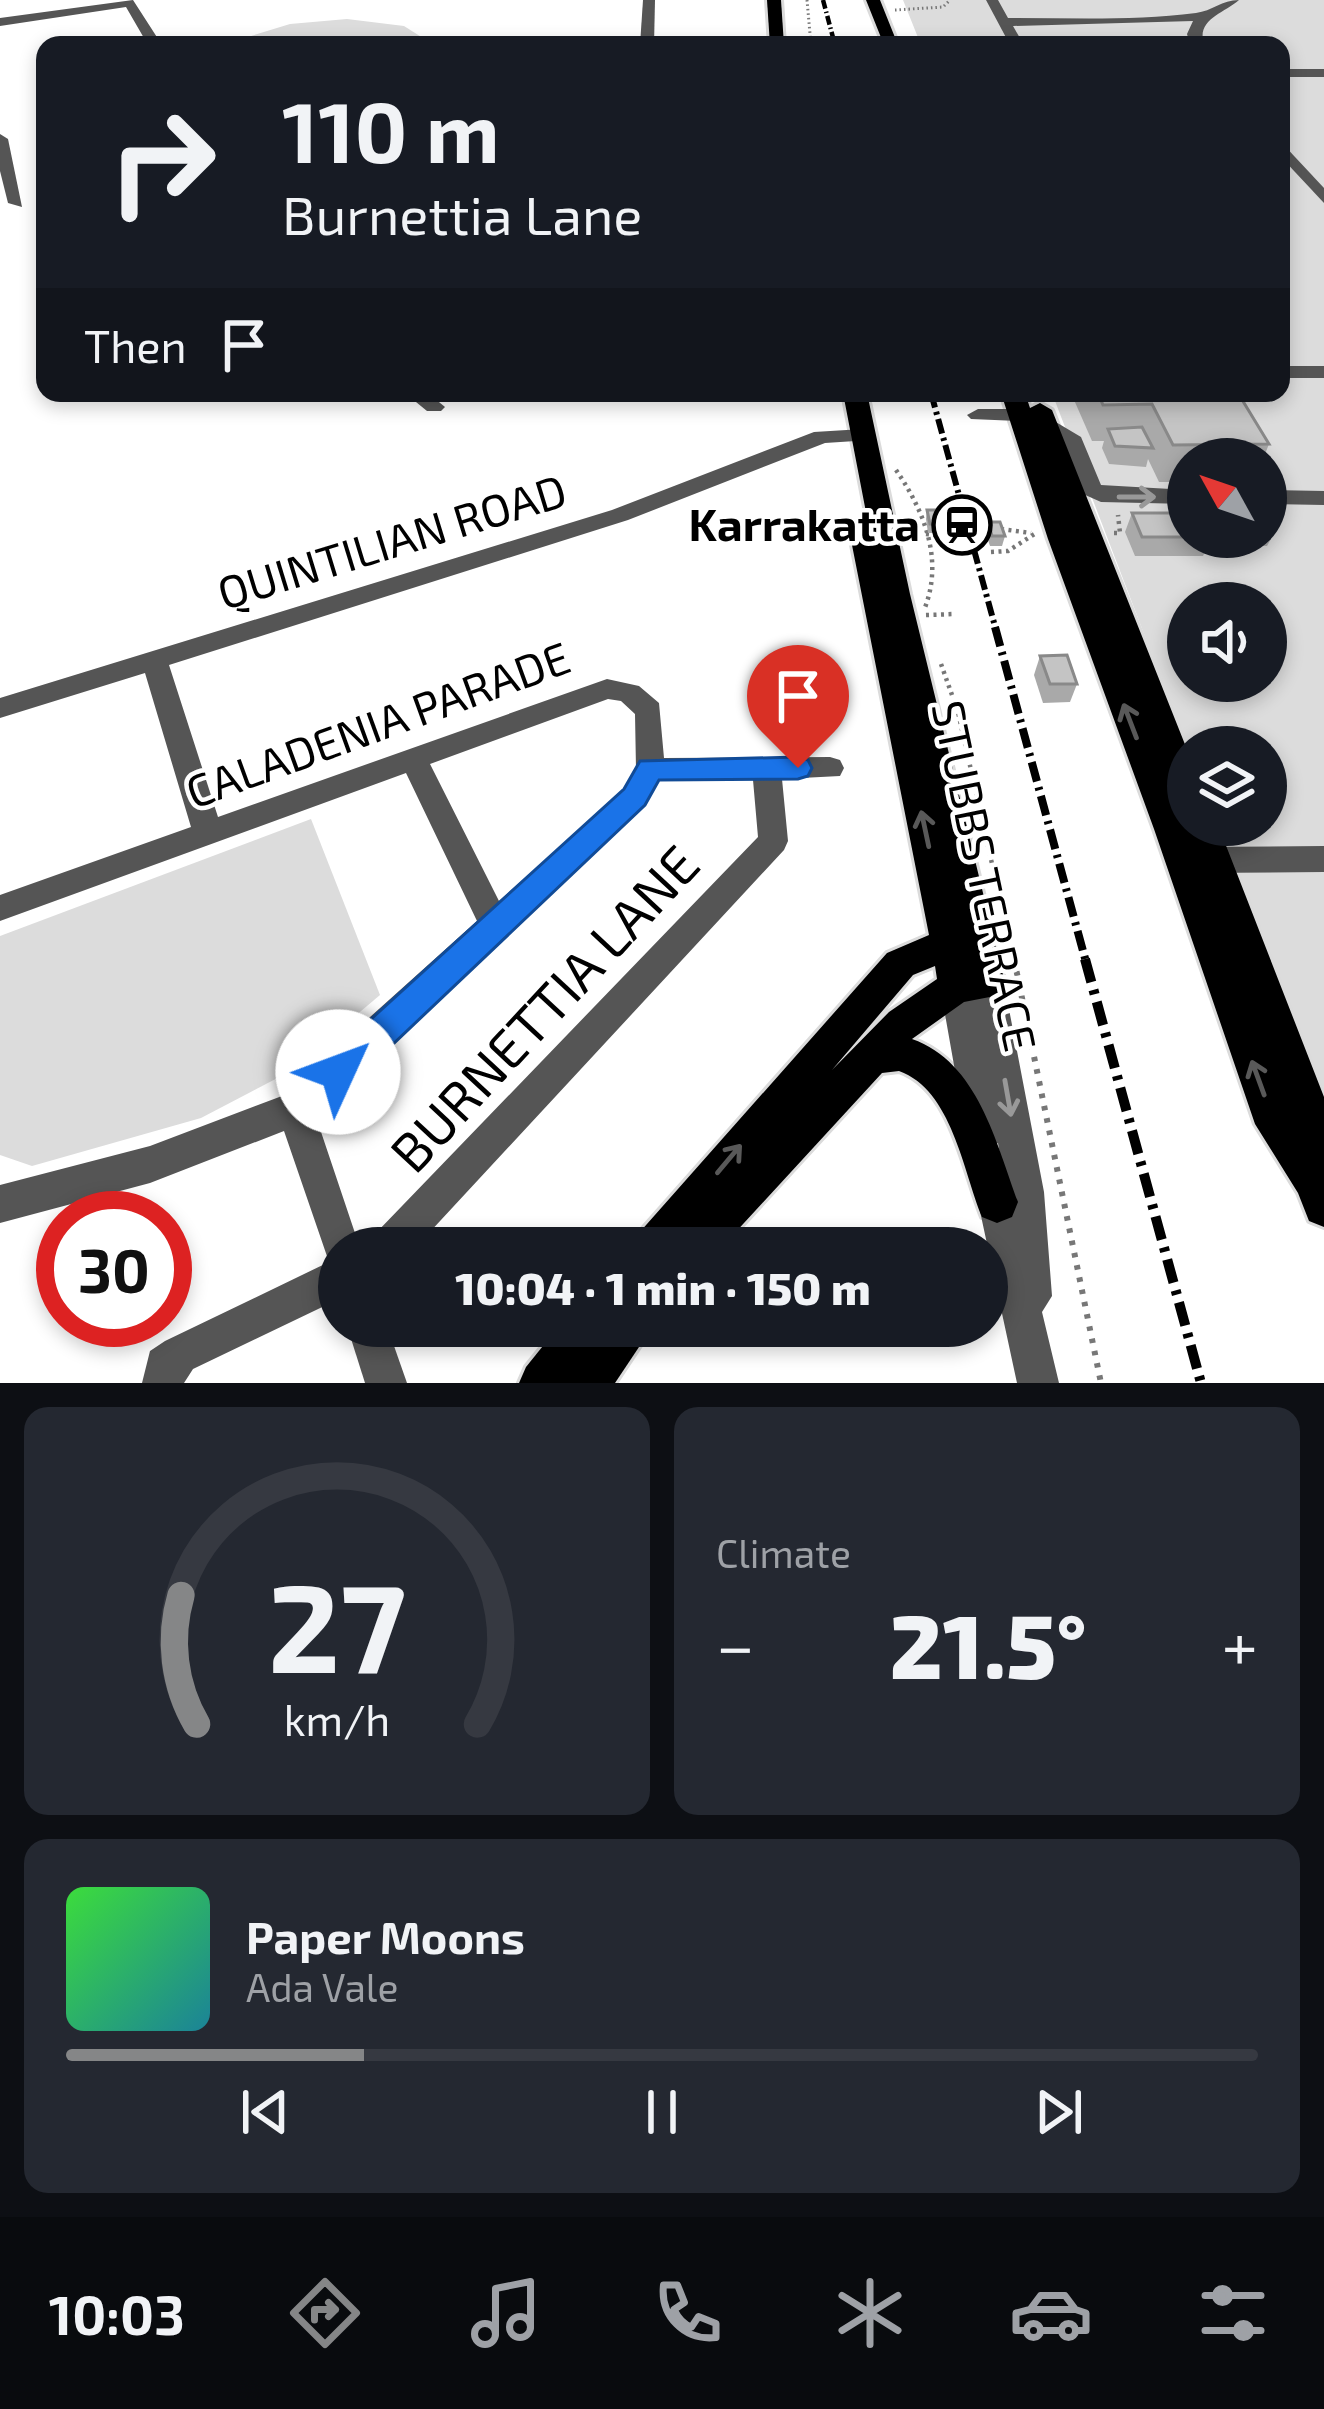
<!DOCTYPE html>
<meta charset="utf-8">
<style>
body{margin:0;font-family:"Exo 2",sans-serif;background:#242831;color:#f1f3f6;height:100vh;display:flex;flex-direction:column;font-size:45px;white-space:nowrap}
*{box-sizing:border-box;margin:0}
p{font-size:39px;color:#9ea1a6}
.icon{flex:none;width:66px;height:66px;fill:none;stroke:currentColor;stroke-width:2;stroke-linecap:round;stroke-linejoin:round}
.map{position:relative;height:1383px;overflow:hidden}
.panel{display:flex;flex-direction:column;gap:24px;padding:24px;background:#0d0f14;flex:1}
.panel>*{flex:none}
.banner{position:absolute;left:36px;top:36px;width:1254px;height:366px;border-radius:24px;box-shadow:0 6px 18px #0003;background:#171b24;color:#f1f3f6;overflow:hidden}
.needle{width:78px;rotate:310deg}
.tools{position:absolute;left:1167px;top:438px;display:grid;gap:24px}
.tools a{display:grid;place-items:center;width:120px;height:120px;border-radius:50%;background:#171b24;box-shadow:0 6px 18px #0003;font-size:60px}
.speed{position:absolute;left:36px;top:1191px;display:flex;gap:24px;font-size:60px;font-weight:700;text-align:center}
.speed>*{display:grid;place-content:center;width:156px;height:156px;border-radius:50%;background:#171b24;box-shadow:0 6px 18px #0003;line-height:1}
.speed .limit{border:18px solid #d22;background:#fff;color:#111}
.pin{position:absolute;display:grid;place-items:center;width:102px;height:102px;color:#fff;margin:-123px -51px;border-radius:50% 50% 50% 0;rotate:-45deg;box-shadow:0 0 12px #0007}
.pin .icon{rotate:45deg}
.me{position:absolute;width:132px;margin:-66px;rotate:47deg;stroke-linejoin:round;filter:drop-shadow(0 0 9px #0008)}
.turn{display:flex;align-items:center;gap:42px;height:252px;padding:0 48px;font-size:54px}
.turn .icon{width:156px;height:156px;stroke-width:2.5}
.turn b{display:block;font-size:84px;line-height:102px}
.then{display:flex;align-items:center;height:114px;padding:0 48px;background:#0003;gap:24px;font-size:45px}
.big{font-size:90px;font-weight:800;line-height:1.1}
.panel .widget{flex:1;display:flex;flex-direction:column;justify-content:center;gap:18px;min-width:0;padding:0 42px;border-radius:24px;background:#242831}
.panel .dial{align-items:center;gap:0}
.dial svg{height:312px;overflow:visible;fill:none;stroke:#363941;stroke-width:7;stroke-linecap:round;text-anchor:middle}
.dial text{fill:#f1f3f6;stroke:none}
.song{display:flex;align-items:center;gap:36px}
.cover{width:144px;height:144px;border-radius:18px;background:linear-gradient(135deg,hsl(120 70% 55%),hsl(190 70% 35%))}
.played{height:12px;border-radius:6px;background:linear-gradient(90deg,#858687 25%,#363941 25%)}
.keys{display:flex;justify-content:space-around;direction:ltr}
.heat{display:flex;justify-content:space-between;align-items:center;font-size:66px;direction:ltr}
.panel .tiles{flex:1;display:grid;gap:24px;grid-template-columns:1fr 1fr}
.widget:last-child{grid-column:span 2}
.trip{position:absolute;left:318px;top:1227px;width:690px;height:120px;border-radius:60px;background:#171b24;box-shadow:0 6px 18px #0003;font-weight:800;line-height:120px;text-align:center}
.tab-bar{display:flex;height:192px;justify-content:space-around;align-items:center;background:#090b0e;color:#9ea1a6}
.tab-bar .icon{width:84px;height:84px}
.tab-bar .current{color:#858687}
.tab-bar b{font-size:54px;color:#f1f3f6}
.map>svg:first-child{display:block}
.green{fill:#dcdcdc;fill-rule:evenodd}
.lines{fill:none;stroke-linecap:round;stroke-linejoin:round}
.major-casing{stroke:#dbdbdb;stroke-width:6}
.path-far2{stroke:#777;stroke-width:3;stroke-dasharray:1.5 3;stroke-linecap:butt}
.path-far1{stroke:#777;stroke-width:4.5;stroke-dasharray:3 4.5;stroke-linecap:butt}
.path{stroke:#777;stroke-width:6;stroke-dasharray:4.5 8;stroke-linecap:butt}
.minor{fill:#555;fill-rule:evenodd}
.major{fill:#000;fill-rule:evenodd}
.rail-far3{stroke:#000;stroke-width:4.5;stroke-dasharray:9 3 1.5 3;stroke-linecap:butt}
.rail-far2{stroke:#000;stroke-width:6;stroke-dasharray:15 4.5 3 4.5;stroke-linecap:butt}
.rail-far1{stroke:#000;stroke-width:8;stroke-dasharray:20 6 3 6;stroke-linecap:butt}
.rail{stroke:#000;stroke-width:10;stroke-dasharray:24 8 4.5 8;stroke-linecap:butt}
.wall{fill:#a9a9a9}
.building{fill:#c4c4c4;stroke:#898989;stroke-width:3}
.oneway{stroke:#999}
.oneway2{stroke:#595959}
.route{fill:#1a73e8;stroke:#114b97;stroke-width:3}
.labels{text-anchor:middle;stroke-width:9;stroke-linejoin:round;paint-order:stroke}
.poi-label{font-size:45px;font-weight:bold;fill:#000;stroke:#fff;text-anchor:end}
.street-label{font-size:45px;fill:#000;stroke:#fff}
.near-street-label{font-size:54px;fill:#000;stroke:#fff}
</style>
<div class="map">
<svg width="1324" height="1383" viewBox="0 0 1324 1383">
<rect width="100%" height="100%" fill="#fff"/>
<g class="green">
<path d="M 903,0 L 1324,0 L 1324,1100 L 1217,825 L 1266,825 L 1266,747 L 1188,749 L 1052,393 L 1281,393 L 1281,45 L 921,45 ZM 1188,459 L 1266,459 L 1266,537 L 1188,537 ZM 1188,603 L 1266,603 L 1266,681 L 1188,681 Z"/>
<path d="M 347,19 L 404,26 L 434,45 L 222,45 L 290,24 Z"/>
<path d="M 311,819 L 380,995 L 289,1072 L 201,1118 L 32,1166 L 0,1155 L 0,936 Z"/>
</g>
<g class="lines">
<g class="major-casing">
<g id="major">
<path d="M 767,0 L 781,0 L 784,45 L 770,45 Z"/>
<path d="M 866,0 L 880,0 L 898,45 L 884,45 Z"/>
<path d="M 843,393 L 867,393 L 910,594 L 1005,983 L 1000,995 L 964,1002 L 912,1039 C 978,1062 996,1143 1018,1202 L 1012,1217 L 997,1223 L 982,1217 C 963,1171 952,1090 899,1071 L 882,1073 L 721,1248 L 633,1248 L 639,1233 L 887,953 L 929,935 L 851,540 L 855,534 L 870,533 ZM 935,966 L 937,979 L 889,1012 L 832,1070 L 913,975 Z"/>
<path d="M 1001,393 L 1025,393 L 1030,408 L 1040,403 L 1052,410 L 1188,752 L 1188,806 L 1177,802 L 1185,823 L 1188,818 L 1188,825 L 1218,825 L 1324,1097 L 1324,1227 L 1309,1221 L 1298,1193 L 1255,1124 L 1154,829 L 1048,539 Z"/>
<path d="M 559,1326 L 653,1326 L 615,1383 L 519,1383 L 526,1367 Z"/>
</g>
</g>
<g class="path-far2">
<path d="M 807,0 L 811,45"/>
<path d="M 895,10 L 943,7 L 950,0"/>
</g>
<g class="path-far1">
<path d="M 896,470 C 925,512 944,561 924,610"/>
<path d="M 1001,529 L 1031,533"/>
<path d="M 1114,533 L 1120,533 L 1118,515"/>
<path d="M 926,534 L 943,536"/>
<path d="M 991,552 L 1008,551 L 1036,533"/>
<path d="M 926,615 L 955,614"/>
<path d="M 941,664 L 958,712 L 1014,962"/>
</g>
<path class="path" d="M 1014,959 L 1101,1383"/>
<g class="minor">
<path d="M 133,0 L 162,45 L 148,45 L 126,7 L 0,26 L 0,18 Z"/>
<path d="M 643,0 L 655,0 L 654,45 L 640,45 Z"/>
<path d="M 986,0 L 998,0 L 1008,18 C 1071,18 1134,21 1196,13 C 1212,11 1222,0 1239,0 C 1223,14 1196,19 1204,45 L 1190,45 L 1187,34 L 1193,21 L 1013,26 L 1024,45 L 1010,45 Z"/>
<rect x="1281" y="69" width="43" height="8"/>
<path d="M 0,134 L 8,139 L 22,207 L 8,203 L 0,171 Z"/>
<path d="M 1281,142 L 1324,188 L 1324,203 L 1281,157 Z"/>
<rect x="1281" y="366" width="43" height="12"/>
<path d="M 405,393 L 428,393 L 445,407 L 441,411 L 427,411 Z"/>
<path d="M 978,409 L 1020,409 L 1031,415 L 1020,421 L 971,419 L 967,415 Z"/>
<path d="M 1044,415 L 1081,437 L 1101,485 L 1188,490 L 1188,504 L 1101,502 L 1083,494 L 1063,445 L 1033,421 Z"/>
<path d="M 863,429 L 871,430 L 871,440 L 825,443 L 628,520 L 169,665 L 218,817 L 607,679 L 639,686 L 659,703 L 664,758 L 830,757 L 840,760 L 844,768 L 840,776 L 782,779 L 788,841 L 784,850 L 415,1248 L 370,1248 L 375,1234 L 758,837 L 753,780 L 659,780 L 645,805 L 315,1114 L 360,1248 L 339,1248 L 339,1299 L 193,1369 L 184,1383 L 142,1383 L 150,1351 L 165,1341 L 329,1262 L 284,1131 L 150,1183 L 0,1223 L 0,1185 L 150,1146 L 282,1096 L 477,921 L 406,773 L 0,921 L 0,895 L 191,827 L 145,673 L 0,718 L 0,698 L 612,510 L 814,432 ZM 608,699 L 621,701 L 635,714 L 636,769 L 625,789 L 499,901 L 430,764 Z"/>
<path d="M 1266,490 L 1324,491 L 1324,505 L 1266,504 Z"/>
<path d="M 1324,846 L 1324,872 L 1197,873 L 1186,869 L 1182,860 L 1186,851 L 1197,847 Z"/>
<path d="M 987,968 L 999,972 L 1004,983 L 1044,1192 L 1052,1296 L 1042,1312 L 1059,1383 L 1017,1383 L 975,1188 L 981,1175 L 994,1169 L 1003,1173 L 998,1143 L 984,1151 L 971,1146 L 966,1133 L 940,986 L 945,975 L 957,971 L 971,981 L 975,972 Z"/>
<path d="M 347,1326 L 387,1326 L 407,1383 L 365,1383 Z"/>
</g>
<use href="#major" class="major"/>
<path class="rail-far3" d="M 823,0 L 835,45"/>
<path class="rail-far2" d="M 931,393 L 996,630"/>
<path class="rail-far1" d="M 995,627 L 1086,962"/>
<path class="rail" d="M 1085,959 L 1201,1383"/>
</g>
<g class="wall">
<path d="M 1071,393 L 1209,393 L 1212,398 L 1269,444 L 1263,459 L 1188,459 L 1188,482 L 1159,482 L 1148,459 L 1146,467 L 1109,464 L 1102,448 L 1104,441 L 1092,441 Z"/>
<path d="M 927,510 L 943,524 L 940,533 L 928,533 L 926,519 Z"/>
<path d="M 1132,513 L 1188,537 L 1272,537 L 1267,546 L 1255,546 L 1252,540 L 1249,545 L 1208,545 L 1203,556 L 1135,556 L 1125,532 Z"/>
<path d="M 988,522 L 1005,536 L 1002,546 L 990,546 L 985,531 Z"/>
<path d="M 1040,656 L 1077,684 L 1070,702 L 1043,703 L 1034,675 Z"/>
</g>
<g class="building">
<path d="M 1098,393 L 1192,393 L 1195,398 L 1241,398 L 1269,444 L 1173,445 L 1152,404 L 1103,405 Z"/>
<path d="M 1192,393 L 1209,393 L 1212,398 L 1195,398 Z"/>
<path d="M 1142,427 L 1153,448 L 1115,446 L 1108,429 Z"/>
<path d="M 927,510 L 940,510 L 943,524 L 930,524 Z"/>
<path d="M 1132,513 L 1188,513 L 1188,537 L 1212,537 L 1142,537 Z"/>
<path d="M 988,522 L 1000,522 L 1005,536 L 992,536 Z"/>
<path d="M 1067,655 L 1077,684 L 1050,684 L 1040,656 Z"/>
</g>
<defs><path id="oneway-shaft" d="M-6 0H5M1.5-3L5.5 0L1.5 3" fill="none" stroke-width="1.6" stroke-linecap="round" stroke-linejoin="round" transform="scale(3)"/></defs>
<g class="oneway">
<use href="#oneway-shaft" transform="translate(1137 497)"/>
<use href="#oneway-shaft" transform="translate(1008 1098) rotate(80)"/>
</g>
<g class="oneway2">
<use href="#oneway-shaft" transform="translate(1130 721) rotate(-111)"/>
<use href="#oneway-shaft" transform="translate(925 829) rotate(-102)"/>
<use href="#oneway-shaft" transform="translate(1258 1078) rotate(-110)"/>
<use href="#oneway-shaft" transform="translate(729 1159) rotate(-50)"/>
</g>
<path class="route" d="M 798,757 L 808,760 L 812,768 L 808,776 L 798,779 L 659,780 L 645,805 L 351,1084 L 338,1089 L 326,1084 L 321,1072 L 326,1060 L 624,789 L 640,761 Z"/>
<defs>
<g id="station-ring" transform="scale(3)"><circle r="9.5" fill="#fff" stroke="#000" stroke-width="1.5"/><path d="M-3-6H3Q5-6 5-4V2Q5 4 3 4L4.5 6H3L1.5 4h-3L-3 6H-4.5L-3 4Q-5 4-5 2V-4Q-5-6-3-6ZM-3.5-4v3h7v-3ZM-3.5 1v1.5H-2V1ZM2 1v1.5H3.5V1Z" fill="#000"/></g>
</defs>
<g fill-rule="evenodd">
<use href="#station-ring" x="962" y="525"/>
</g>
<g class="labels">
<g class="poi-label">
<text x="920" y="541">Karrakatta</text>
</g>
<g class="street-label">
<text transform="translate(392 542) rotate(-17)" y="16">QUINTILIAN ROAD</text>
<text transform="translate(378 725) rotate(-20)" y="16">CALADENIA PARADE</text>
<text transform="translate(984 876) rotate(78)" y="16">STUBBS TERRACE</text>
</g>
<g class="near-street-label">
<text transform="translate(545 1009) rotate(-47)" y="19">BURNETTIA LANE</text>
</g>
</g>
</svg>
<div class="tools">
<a><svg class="needle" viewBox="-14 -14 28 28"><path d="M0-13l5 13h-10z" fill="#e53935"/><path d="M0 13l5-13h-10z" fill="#9ea1a6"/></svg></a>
<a><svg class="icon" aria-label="sound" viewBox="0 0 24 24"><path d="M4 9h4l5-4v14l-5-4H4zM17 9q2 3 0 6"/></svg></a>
<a><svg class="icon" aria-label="layers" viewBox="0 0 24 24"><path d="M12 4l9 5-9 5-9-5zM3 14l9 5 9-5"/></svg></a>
</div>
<div class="speed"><div class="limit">30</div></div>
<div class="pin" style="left:798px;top:768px;background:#d93025"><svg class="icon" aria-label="arrive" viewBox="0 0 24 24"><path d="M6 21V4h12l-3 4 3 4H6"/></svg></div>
<svg class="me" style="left:338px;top:1072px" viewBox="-20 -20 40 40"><circle r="19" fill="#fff"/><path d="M0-13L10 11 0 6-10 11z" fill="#1a73e8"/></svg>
<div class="trip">10:04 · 1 min · 150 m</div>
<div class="banner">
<div class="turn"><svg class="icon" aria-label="right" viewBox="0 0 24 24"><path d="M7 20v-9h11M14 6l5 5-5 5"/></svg><div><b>110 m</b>Burnettia Lane</div></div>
<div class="then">Then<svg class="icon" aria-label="arrive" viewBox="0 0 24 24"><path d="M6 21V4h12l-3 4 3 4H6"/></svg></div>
</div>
</div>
<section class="panel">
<div class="tiles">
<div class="widget dial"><svg viewBox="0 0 100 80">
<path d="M14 69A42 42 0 1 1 86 69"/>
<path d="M14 69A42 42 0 0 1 10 36" stroke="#858687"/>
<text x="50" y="56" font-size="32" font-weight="700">27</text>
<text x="50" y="72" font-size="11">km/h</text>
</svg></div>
<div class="widget"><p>Climate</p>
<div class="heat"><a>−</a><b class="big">21.5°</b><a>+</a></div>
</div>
<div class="widget">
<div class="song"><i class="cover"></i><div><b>Paper Moons</b><p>Ada Vale</p></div></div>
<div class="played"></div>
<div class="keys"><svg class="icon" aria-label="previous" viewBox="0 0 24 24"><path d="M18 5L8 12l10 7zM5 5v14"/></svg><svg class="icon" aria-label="pause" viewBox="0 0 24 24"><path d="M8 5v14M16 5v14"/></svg><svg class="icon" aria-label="next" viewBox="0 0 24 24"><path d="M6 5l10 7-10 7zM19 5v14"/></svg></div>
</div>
</div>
</section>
<nav class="tab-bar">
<b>10:03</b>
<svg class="icon current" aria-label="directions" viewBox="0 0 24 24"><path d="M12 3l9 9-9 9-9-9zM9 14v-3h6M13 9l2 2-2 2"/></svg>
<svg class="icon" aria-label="music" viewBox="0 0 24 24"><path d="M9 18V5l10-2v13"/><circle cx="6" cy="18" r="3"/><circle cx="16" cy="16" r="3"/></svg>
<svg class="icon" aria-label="phone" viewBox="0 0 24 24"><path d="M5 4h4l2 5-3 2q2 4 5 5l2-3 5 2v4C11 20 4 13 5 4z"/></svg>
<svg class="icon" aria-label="climate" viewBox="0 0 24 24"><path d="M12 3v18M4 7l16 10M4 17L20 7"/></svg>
<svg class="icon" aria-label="car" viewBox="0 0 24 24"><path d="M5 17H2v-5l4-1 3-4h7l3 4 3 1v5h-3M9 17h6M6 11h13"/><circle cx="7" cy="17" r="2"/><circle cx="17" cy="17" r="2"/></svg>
<svg class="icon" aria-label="filters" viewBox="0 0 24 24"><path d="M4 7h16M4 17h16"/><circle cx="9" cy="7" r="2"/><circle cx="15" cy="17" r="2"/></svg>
</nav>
